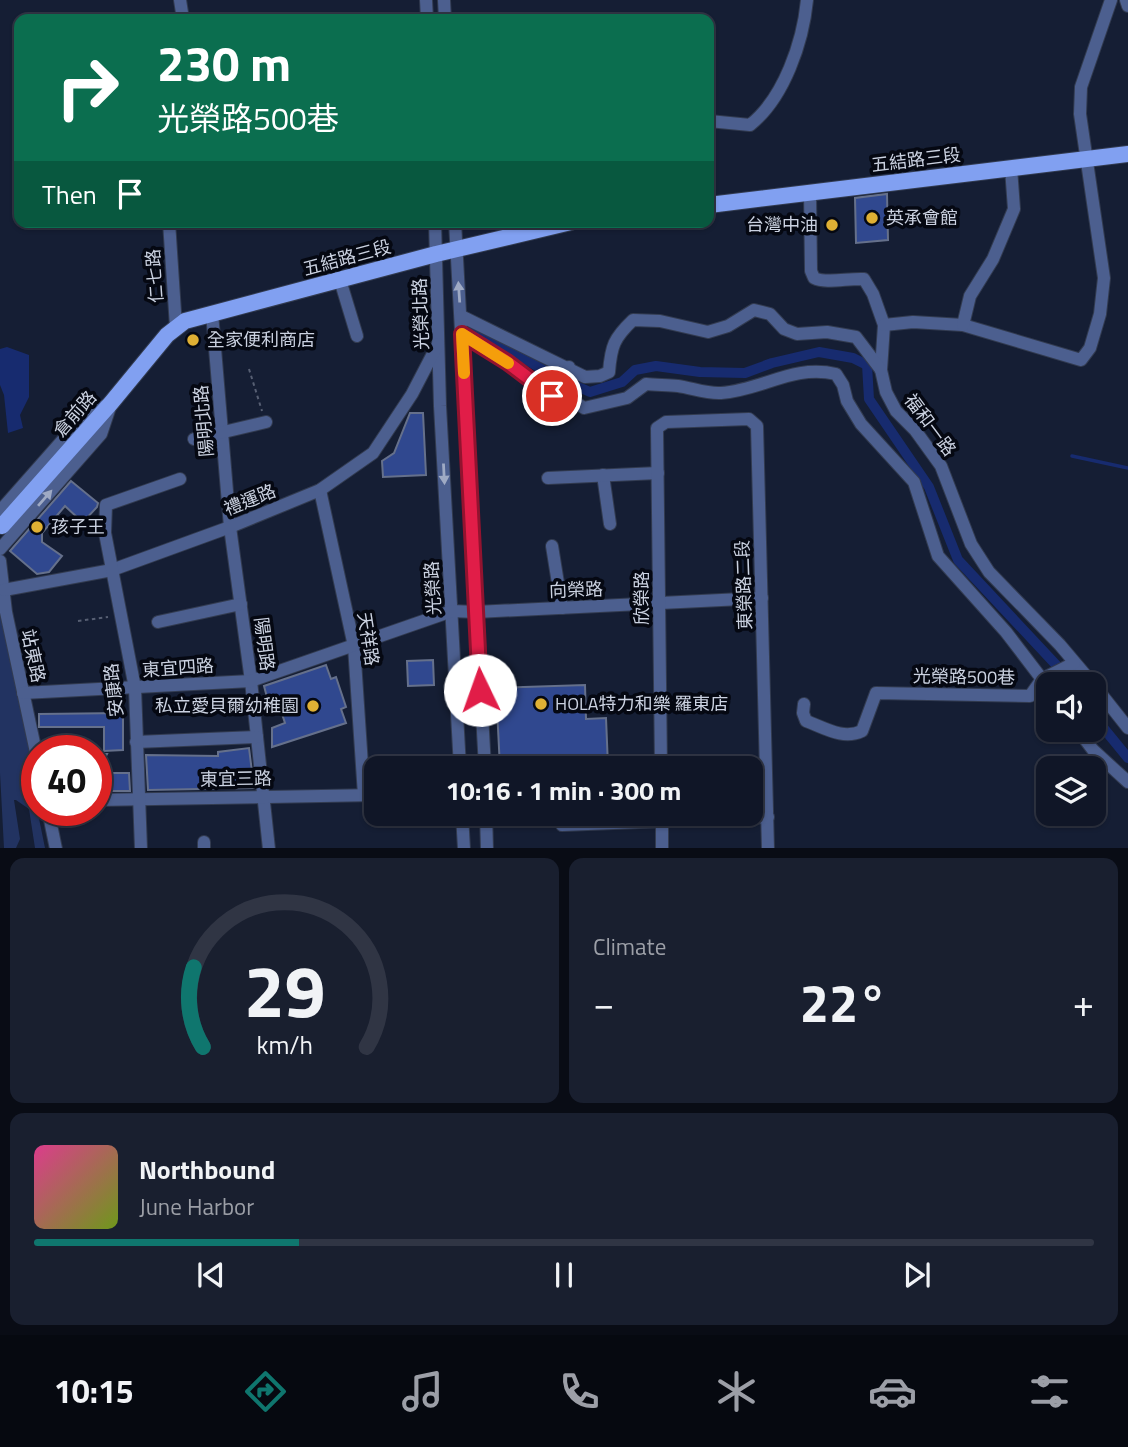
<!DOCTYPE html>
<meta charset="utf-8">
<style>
body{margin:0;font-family:"Titillium Web","Noto Sans TC",sans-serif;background:#191f2f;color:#f1f3f6;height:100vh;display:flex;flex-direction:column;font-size:26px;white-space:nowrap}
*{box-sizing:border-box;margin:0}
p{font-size:23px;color:#9c9fa7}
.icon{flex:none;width:38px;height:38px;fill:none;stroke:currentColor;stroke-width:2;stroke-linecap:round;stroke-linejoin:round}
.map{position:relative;height:848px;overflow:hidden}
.sheet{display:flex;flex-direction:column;gap:10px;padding:10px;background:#090c15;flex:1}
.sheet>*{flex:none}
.hud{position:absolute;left:14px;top:14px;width:700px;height:214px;border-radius:14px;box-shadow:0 2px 5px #0004,0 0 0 2px #303544;background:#0b6e4f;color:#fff;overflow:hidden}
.tools{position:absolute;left:1036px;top:672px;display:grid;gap:14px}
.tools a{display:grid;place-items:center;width:70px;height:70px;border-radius:14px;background:#101627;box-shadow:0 2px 5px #0004,0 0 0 2px #303544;font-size:35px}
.speed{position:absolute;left:21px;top:735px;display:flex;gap:14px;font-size:35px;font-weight:700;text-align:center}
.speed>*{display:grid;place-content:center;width:91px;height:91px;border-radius:50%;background:#101627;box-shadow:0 2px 5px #0004,0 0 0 2px #303544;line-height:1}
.speed .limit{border:10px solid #d22;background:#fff;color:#111}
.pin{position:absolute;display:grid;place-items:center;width:60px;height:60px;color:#fff;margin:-30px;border:4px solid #fff;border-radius:50%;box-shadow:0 2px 7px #0007}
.me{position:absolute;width:77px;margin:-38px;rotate:357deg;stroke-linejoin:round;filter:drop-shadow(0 0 5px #0008)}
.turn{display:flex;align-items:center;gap:24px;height:147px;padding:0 28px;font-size:32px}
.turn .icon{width:91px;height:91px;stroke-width:2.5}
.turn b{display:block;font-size:49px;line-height:60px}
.then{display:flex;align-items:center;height:66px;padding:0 28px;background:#0003;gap:14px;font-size:26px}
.big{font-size:52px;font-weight:700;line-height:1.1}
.sheet .widget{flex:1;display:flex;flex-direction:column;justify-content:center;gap:10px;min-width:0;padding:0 24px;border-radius:14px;background:#191f2f}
.sheet .dial{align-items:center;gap:0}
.dial svg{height:182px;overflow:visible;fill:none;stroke:#303544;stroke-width:7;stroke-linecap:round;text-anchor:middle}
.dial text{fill:#f1f3f6;stroke:none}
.song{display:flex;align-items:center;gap:21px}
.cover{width:84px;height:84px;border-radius:10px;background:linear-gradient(135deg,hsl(330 70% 55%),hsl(80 70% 35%))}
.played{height:7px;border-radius:4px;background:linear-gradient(90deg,#0f766e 25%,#303544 25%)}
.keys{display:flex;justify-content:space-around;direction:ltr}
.heat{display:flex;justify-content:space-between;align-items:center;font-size:38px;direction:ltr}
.sheet .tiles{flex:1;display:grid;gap:10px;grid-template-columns:1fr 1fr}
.widget:last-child{grid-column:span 2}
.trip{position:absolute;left:364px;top:756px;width:399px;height:70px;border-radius:14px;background:#101627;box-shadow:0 2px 5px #0004,0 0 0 2px #303544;font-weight:700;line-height:70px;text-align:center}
.menu{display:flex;height:112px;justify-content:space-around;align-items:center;background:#060910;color:#9c9fa7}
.menu .icon{width:49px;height:49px}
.menu .current{color:#0f766e}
.menu b{font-size:32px;color:#f1f3f6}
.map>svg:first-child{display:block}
.green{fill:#223361}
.water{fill:#172b6f}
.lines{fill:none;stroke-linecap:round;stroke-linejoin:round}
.stream{stroke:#172b6f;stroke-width:3.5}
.canal{stroke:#172b6f;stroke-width:10}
.building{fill:#30488f;stroke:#65708b;stroke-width:2}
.minor-casing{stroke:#323b50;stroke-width:14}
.major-casing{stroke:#323b50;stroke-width:18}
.path{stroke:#575f73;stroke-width:2;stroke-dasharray:3.5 3.5;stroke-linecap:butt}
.minor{stroke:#4c5f8f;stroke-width:12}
.major{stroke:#81a0f1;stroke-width:16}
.oneway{fill:#9faac4}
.route-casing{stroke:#92132f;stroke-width:18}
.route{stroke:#e11d48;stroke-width:12}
.slow{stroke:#f59e0b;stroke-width:12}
.poi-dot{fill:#dfb034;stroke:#050812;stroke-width:2.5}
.labels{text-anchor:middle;stroke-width:7;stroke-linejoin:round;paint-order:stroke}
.street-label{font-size:18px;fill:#cbd2e1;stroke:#050812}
.poi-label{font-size:18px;fill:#cbd2e1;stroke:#050812;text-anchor:start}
</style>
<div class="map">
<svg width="1128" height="849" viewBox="0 0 1128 849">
<rect width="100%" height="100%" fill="#151e34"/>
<path class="green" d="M 0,614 L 37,783 L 29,786 L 29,790 L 34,794 L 45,848 L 35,848 L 29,809 L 16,800 L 14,800 L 20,839 L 16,848 L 4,848 L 0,773 Z"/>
<path class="water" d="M 7,347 L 29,355 L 29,397 L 20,415 L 23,428 L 8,433 L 4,395 L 0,385 L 0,349 Z"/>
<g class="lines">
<path class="stream" d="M 1072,456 L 1128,468"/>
<g class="canal">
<path d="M 474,328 L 555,377 L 590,392 L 622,382 L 635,370 L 656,366 L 700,372 L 745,373 L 772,363 L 819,352 L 853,358 L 867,365 L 869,399 L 929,487 L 958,560 L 1074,684"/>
<path d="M 1094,711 L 1101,725 L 1128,758"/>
</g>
</g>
<g class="building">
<path d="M 887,194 L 888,240 L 856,243 L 855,198 Z"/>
<path d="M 410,413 L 423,413 L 426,475 L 383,477 L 382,461 L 394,453 Z"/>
<path d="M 71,481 L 98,503 L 97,507 L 85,520 L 79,519 L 65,506 L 42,533 L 42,542 L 62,556 L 49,572 L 37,574 L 10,551 Z"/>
<path d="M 433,660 L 434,685 L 408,686 L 407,661 Z"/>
<path d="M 326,665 L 331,679 L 336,677 L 346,707 L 341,709 L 346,723 L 272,747 L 272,728 L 285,723 L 278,702 L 269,705 L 264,686 Z"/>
<path d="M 585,685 L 586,719 L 606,718 L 608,766 L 500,768 L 496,688 Z"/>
<path d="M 123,713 L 123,750 L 104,751 L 104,727 L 39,727 L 39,714 Z"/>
<path d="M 249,748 L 254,788 L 148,790 L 146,755 L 218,756 L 218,752 Z"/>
<path d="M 96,754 L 107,754 L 97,773 L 129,773 L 130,791 L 96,791 Z"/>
</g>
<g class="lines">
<g class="minor-casing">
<g id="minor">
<path d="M 180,0 L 183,19"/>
<path d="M 426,0 L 427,19"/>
<path d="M 444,0 L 445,19"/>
<path d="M 1126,0 L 1128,6"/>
<path d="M 709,121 L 750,125 C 784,98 803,42 807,0"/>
<path d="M 810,192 L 811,271 L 814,278 C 826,284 848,278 864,279 L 873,294 L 884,325 L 881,370 L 886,392 L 896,411 L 915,430 L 941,466 L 971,544 L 989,572 L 1060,645 L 1093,684"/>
<path d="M 169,222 L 176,327"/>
<path d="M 435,222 L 440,406 L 460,768"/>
<path d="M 455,222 L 485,768"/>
<path d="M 340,280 L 357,336"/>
<path d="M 212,313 L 230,527 L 251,681 L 269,849"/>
<path d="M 461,316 L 585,377 L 600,376 L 609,372 C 611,346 614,338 633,320 L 660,321 L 708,332 L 728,326 L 754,310 L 770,314 L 784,329 L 797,334 L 827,332 L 856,337 L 881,370"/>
<path d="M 884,325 L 913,322 L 963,325 L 1081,360 L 1090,348 L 1100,314 L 1104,278 L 1080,114 L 1081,87 L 1111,0"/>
<path d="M 963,325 L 970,296 L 993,259 L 1014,209 L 1011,168"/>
<path d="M 462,334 L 507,362 L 552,396 L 569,398 L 584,408 L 627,398 L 646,384 C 656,385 667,385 678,386 C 692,388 707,394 721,393 C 763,390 793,364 836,374 L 843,385 L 847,401 L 861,424 L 914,482 L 938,556 L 1006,632 L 1048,687"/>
<path d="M 552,396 L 569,367"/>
<path d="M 194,439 L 266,422"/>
<path d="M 603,475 L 610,524"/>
<path d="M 548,478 L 658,473"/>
<path d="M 320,490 L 354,646 L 364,795"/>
<path d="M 0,511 L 84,416 L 107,405"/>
<path d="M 552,546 L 562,608"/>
<path d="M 0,549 L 101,434 L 110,407"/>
<path d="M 0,561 L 6,612 L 37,757"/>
<path d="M 4,590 L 112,570 L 230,527 L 320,490 L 373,453 L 412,394 L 438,344"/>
<path d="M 158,622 L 241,604"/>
<path d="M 1094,685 L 1128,728"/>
<path d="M 23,693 L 251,681 L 452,611 L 476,612 L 762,598"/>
<path d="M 804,704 L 803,713 L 806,721 C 825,728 843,740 862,731 L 876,693 L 1030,696 L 1042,679 L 1074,663"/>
<path d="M 1078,730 L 1093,750 L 1128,782"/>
<path d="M 136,742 L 257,737"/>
<path d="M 661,768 L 657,428 L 666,422 L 749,419 L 757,426 L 768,849"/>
<path d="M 96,800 L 376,795"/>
<path d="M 48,810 L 56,849"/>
<path d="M 462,814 L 464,849"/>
<path d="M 486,814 L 487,849"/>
<path d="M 662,814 L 662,849"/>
<path d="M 562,825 L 768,817"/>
<path d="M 204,842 L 204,849"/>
<path d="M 141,849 L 135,688 L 105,533 L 106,505 L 180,479"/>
</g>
</g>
<g class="major-casing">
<g id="major">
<path d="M 709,205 L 1128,154"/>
<path d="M 2,526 L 111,403 L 167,335 L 185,321 L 436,254 L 571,222"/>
</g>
</g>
<g class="path">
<path d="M 249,369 L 262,411"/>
<path d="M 78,621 L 108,617"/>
</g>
<use href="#minor" class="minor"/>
<use href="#major" class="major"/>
</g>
<defs><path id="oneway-solid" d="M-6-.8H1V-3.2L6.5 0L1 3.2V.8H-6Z" transform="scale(1.75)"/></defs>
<g class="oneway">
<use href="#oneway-solid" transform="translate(459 292) rotate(-94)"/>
<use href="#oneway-solid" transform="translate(444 474) rotate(87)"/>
<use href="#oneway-solid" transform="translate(45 498) rotate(-49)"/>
</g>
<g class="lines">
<g class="route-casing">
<path id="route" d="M 480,690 L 462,334 L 507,362 L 552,396"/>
</g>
<use href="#route" class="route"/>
<path class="slow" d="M 464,373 L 462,334 L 508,363"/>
</g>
<g class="poi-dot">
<circle cx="872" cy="218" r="7"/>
<circle cx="832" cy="225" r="7"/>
<circle cx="193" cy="340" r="7"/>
<circle cx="37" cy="527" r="7"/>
<circle cx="541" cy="704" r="7"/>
<circle cx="313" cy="706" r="7"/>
</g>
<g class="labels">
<g class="street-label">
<text transform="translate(916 160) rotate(-7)" y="6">五結路三段</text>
<text transform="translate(347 258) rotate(-15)" y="6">五結路三段</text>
<text transform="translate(155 276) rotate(-94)" y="6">仁七路</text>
<text transform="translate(421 314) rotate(-92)" y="6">光榮北路</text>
<text transform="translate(75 414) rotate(-49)" y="6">倉前路</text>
<text transform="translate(204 421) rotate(-95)" y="6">陽明北路</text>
<text transform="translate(930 425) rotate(53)" y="6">福和一路</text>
<text transform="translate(250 500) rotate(-22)" y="6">禮運路</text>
<text transform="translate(744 585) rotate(-92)" y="6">東榮路二段</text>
<text transform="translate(433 588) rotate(-93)" y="6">光榮路</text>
<text transform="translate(576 590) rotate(-2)" y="6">向榮路</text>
<text transform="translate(642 598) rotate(-90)" y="6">欣榮路</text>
<text transform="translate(368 639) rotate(81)" y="6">天祥路</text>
<text transform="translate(264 644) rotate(83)" y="6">陽明路</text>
<text transform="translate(33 656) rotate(78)" y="6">站東路</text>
<text transform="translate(178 668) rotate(-4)" y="6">東宜四路</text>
<text transform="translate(964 677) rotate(1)" y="6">光榮路500巷</text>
<text transform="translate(114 690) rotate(-96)" y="6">安康路</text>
<text transform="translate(236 779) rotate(-1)" y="6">東宜三路</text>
</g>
<g class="poi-label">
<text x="886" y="224">英承會館</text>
<text x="818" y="231" text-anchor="end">台灣中油</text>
<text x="207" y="346">全家便利商店</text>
<text x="51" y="533">孩子王</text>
<text x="555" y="710">HOLA特力和樂 羅東店</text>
<text x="299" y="712" text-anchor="end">私立愛貝爾幼稚園</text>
</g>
</g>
</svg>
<div class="tools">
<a><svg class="icon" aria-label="sound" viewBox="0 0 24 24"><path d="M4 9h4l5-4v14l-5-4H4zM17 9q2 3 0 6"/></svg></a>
<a><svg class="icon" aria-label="layers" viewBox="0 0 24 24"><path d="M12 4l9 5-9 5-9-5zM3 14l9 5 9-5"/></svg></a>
</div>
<div class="speed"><div class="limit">40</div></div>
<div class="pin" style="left:552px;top:396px;background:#d93025"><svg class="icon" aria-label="arrive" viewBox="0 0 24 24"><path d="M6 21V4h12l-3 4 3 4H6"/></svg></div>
<svg class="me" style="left:480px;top:690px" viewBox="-20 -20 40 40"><circle r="19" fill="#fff"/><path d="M0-13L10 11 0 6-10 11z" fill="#e11d48"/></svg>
<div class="trip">10:16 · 1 min · 300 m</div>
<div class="hud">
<div class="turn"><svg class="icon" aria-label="right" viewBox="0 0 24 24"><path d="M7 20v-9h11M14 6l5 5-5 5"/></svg><div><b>230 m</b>光榮路500巷</div></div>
<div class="then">Then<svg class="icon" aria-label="arrive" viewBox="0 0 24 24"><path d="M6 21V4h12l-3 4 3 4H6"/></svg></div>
</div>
</div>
<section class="sheet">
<div class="tiles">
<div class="widget dial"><svg viewBox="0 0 100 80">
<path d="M14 69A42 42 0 1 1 86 69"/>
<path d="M14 69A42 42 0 0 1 10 34" stroke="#0f766e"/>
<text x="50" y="56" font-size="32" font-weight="700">29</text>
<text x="50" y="72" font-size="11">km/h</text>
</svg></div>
<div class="widget"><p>Climate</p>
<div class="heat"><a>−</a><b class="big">22°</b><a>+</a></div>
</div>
<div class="widget">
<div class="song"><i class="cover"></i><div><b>Northbound</b><p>June Harbor</p></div></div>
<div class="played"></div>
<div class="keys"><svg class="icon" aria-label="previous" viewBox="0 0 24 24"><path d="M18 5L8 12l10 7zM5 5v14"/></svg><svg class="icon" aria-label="pause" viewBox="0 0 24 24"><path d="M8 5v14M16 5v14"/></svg><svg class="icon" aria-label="next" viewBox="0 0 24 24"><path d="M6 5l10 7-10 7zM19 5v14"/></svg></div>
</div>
</div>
</section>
<nav class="menu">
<b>10:15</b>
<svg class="icon current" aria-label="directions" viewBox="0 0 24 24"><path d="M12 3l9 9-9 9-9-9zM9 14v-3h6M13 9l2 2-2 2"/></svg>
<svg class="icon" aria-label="music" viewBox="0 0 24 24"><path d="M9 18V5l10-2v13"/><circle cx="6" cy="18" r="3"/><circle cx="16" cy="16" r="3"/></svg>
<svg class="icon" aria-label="phone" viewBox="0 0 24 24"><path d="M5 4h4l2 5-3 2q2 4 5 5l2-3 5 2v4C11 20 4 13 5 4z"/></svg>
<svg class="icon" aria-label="climate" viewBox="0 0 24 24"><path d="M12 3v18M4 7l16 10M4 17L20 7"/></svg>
<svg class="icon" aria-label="car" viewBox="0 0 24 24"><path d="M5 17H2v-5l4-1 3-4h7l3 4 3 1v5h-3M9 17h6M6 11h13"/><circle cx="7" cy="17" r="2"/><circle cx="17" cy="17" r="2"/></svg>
<svg class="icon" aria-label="filters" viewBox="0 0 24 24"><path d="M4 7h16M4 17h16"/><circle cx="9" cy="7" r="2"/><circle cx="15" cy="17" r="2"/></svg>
</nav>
